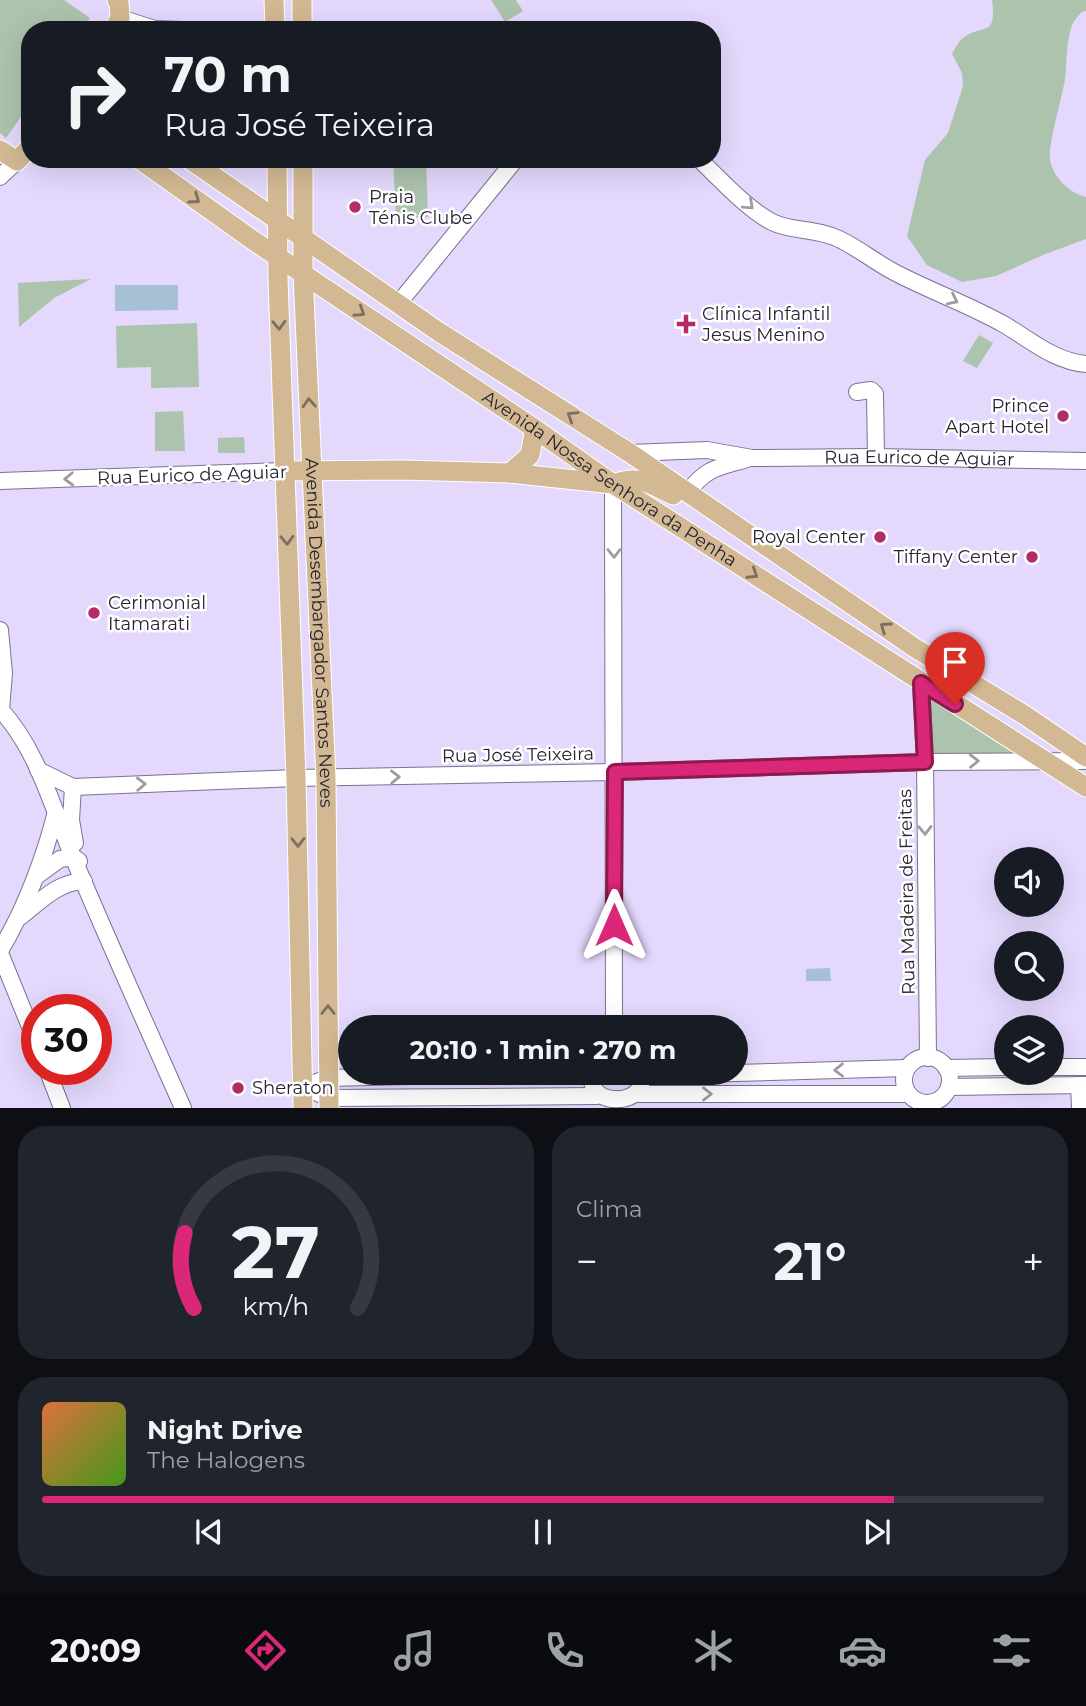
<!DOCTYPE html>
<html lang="pt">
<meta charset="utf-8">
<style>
body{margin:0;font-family:Montserrat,sans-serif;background:#20242c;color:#f1f3f6;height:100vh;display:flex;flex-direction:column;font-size:26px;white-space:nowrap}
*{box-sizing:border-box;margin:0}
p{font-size:23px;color:#9ea1a6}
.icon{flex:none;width:38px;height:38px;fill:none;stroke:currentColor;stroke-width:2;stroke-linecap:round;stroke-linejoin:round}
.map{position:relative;height:1108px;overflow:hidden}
.details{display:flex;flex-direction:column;gap:18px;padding:18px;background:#0d0f14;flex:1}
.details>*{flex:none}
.banner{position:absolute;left:21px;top:21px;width:700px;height:147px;border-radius:28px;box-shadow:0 7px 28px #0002;background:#171b24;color:#f1f3f6;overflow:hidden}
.buttons{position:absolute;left:994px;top:847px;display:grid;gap:14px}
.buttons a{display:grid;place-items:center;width:70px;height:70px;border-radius:50%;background:#171b24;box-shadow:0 7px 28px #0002;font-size:35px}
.speed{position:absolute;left:21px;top:994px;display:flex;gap:14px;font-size:35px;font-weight:700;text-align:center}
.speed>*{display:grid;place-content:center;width:91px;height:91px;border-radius:50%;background:#171b24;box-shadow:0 7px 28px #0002;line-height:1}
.speed .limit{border:10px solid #d22;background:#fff;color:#111}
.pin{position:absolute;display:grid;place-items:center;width:60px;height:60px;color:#fff;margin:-72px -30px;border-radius:50% 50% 50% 0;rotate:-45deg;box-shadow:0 0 7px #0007}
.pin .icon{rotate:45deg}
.me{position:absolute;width:77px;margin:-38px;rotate:0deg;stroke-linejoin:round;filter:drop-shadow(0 0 5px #0008)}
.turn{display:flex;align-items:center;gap:24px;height:147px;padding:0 28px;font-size:32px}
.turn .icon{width:91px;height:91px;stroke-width:2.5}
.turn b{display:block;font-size:49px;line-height:60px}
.big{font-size:52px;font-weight:700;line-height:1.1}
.details .widget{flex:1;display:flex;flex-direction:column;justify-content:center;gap:10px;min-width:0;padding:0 24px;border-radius:28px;background:#20242c}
.details .dial{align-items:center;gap:0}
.dial svg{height:182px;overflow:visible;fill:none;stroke:#363941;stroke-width:7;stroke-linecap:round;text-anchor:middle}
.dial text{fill:#f1f3f6;stroke:none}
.song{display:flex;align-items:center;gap:21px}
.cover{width:84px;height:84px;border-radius:10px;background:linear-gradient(135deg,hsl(20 70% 55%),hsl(100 70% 35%))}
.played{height:7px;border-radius:4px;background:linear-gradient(90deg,#db2777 85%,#363941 85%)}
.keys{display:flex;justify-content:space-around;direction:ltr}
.heat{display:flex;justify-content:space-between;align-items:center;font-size:38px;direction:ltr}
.details .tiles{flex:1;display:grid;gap:18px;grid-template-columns:1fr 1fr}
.widget:last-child{grid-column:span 2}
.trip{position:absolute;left:338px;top:1015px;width:410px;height:70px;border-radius:35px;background:#171b24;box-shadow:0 7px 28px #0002;font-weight:700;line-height:70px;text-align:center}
.tab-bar{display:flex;height:112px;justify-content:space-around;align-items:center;background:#090b0e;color:#9ea1a6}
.tab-bar .icon{width:49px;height:49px}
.tab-bar .selected{color:#db2777}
.tab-bar b{font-size:32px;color:#f1f3f6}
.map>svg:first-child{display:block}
.green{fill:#acc3ad}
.water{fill:#a6c0d6}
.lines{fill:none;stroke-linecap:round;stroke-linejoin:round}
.minor-casing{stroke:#7b7191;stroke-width:18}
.major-casing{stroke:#fff;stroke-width:21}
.minor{stroke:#fff;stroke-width:16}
.major{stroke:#d2b993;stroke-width:19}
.oneway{stroke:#7c6e62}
.oneway2{stroke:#9e9ca2}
.route-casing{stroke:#8e194d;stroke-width:18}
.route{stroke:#db2777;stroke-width:12}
.poi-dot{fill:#b42b69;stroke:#fff;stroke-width:2.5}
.labels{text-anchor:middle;stroke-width:5;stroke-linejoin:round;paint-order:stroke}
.poi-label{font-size:18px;fill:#272330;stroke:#fff;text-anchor:start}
.street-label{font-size:18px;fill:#272330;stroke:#fff}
</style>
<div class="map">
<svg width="1086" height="1108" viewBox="0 0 1086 1108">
<rect width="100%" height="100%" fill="#e4d9fd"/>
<g class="green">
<path d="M 0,0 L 64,0 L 90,18 L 82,30 L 30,30 L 30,104 L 6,138 L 0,133 Z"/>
<path d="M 491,0 L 516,0 L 523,11 L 505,22 Z"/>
<path d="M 992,0 L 1086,0 L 1086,11 L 1082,12 C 1078,16 1074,20 1072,25 C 1066,43 1067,61 1065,79 C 1062,98 1048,144 1050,160 C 1053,177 1069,193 1086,197 L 1086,239 L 1043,255 L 996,276 L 962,282 L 927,265 L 907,236 L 925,160 L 948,133 L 963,86 L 962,73 L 952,54 C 955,49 958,42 962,39 C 982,22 997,40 992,0 Z"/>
<path d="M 393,159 L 426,159 L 428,217 L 396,218 Z"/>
<path d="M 91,279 L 54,298 L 19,327 L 18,283 Z"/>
<path d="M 197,323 L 199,387 L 151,388 L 151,367 L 117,368 L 116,326 Z"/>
<path d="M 979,335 L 993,343 L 977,368 L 963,361 Z"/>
<path d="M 183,411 L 185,451 L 155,451 L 155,412 Z"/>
<path d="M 244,437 L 245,453 L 218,453 L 218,438 Z"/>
<path d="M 925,688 L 1028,755 L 927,760 Z"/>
</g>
<g class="water">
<path d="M 115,285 L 178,285 L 178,310 L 115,311 Z"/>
<path d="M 830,968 L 831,981 L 806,981 L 806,969 Z"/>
</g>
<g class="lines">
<g class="minor-casing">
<g id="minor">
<path d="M 120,18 L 155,29 L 182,30"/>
<path d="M 699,159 C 719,178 748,210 772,222 C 792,232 817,228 839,239 C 858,248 875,262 894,272 C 930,291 970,305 1005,325 C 1032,341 1054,361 1086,364"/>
<path d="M 0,177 L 17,161"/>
<path d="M 398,304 L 516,159"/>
<path d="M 857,392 L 871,390 L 875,394 L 876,457"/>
<path id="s1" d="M 630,453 L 707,450 L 752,458 L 876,457 L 1086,461"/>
<path d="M 0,481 L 284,471"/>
<path d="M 613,484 L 614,1027"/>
<path d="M 687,493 C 707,467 717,468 747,459"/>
<path d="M 0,630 L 4,673 L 1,710"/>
<path d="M 921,683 L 925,762 L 928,1058"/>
<path d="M 0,709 C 38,750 52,807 73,857 C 108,941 146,1024 183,1108"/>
<path d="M 38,770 L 73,787 L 296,778 L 615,772 L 925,762 L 1086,761"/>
<path d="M 73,787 L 71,820 L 75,843"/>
<path d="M 38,875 L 60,859 L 73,857 L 79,861"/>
<path d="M 20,917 C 40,902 57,882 84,881"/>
<path d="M 0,951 C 26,907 43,862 56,812"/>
<path d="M 0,953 L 37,1044"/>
<circle cx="927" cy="1080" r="23"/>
<path d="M 1052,1067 L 1086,1067"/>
<path d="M 946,1068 L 1006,1067"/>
<path d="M 47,1069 L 62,1108"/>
<path d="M 594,1073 C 581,1108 652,1108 640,1073"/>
<path d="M 735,1073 L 907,1068"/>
<path d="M 642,1075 L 734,1073"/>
<path d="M 1079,1085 L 1080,1108"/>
<path d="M 303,1087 L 329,1098 L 597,1096"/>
<path d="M 303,1087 L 328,1078 L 534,1073"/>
<path d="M 949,1087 L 1086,1085"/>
<path d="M 639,1094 L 908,1094"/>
</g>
</g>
<g class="major-casing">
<g id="major">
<path d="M 274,0 L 275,30"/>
<path d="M 302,0 L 302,30"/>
<path d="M 113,30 L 120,18 L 119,2 L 117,0"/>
<path d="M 0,150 L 17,161 L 30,147"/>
<path id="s2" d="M 139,159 L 254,241 L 535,429 L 613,484 L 1086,787"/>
<path d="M 189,159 L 439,332 L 630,453 L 915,648 L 1026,716 L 1086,757"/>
<path d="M 277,159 L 278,279 L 296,778 L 303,1108"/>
<path id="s3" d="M 303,159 L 303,274 L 326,779 L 329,1108"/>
<path d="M 284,471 L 403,470 L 510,473 L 613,484 C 639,474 650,484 673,495"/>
<path d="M 510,473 L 530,455 L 535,429"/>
</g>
</g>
<use href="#minor" class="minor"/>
<use href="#major" class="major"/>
</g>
<defs><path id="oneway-chevron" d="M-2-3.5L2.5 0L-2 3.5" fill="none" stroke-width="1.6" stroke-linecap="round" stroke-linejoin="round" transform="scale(1.75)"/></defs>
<g class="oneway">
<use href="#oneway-chevron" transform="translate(195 199) rotate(35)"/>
<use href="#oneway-chevron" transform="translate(360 312) rotate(33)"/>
<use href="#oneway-chevron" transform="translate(279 325) rotate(88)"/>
<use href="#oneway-chevron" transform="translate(309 403) rotate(-93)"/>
<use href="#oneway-chevron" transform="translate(572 416) rotate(-148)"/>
<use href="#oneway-chevron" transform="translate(287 540) rotate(88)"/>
<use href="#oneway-chevron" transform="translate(753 574) rotate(33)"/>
<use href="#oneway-chevron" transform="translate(885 627) rotate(-145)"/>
<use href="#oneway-chevron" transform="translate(298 842) rotate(89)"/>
<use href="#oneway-chevron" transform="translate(328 1010) rotate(-90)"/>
</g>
<g class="oneway2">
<use href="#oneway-chevron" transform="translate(749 205) rotate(42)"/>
<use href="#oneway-chevron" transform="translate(953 300) rotate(26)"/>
<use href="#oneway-chevron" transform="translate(69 479) rotate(178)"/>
<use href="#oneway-chevron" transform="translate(614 553) rotate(90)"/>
<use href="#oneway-chevron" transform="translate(974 761) rotate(-1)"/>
<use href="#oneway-chevron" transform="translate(395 777) rotate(-1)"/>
<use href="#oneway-chevron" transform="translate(141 784) rotate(-2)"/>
<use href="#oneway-chevron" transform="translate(925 830) rotate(89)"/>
<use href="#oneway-chevron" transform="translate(839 1070) rotate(179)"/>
<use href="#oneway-chevron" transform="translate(707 1094)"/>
</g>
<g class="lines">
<g class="route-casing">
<path id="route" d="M 614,925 L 615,772 L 925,762 L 921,683 L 955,704"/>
</g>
<use href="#route" class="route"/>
</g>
<g class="poi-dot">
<circle cx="355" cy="207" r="7"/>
<path d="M682.5 313.5h7v7h7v7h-7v7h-7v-7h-7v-7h7z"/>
<circle cx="1063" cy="416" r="7"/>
<circle cx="880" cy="537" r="7"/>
<circle cx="1032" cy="557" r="7"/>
<circle cx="94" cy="613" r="7"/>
<circle cx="238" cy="1088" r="7"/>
</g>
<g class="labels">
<g class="poi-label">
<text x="369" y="203">Praia<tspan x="369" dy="21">Ténis Clube</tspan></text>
<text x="702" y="320">Clínica Infantil<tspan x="702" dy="21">Jesus Menino</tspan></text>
<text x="1049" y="412" text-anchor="end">Prince<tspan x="1049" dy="21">Apart Hotel</tspan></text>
<text x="866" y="543" text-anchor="end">Royal Center</text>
<text x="1018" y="563" text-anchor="end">Tiffany Center</text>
<text x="108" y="609">Cerimonial<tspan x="108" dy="21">Itamarati</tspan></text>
<text x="252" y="1094">Sheraton</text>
</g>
<g class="street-label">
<text dy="6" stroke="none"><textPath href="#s1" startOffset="290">Rua Eurico de Aguiar</textPath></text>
<text transform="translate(192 475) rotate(-2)" y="6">Rua Eurico de Aguiar</text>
<text dy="6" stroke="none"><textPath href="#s2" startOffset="569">Avenida Nossa Senhora da Penha</textPath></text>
<text dy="6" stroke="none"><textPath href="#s3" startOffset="474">Avenida Desembargador Santos Neves</textPath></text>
<text transform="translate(518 755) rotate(-1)" y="6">Rua José Teixeira</text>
<text transform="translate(907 892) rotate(-91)" y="6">Rua Madeira de Freitas</text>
</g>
</g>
</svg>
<div class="buttons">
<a><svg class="icon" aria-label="sound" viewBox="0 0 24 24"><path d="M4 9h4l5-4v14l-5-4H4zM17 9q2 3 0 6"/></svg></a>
<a><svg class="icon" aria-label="search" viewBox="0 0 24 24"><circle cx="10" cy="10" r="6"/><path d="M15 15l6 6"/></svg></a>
<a><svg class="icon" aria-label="layers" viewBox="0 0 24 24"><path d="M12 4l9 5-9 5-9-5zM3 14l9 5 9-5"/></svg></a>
</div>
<div class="speed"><div class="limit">30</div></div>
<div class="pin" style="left:955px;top:704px;background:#d93025"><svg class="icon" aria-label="arrive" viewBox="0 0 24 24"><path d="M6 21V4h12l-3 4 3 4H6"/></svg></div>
<svg class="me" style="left:614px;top:925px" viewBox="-20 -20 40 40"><path d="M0-17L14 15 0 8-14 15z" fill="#db2777" stroke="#fff" stroke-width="4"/></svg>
<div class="trip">20:10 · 1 min · 270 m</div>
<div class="banner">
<div class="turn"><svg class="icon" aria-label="right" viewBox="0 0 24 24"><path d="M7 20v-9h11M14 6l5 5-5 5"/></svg><div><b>70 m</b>Rua José Teixeira</div></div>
</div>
</div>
<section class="details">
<div class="tiles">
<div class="widget dial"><svg viewBox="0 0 100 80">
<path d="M14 69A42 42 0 1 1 86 69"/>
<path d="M14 69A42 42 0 0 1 10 36" stroke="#db2777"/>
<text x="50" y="56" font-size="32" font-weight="700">27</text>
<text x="50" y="72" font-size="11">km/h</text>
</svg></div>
<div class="widget"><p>Clima</p>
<div class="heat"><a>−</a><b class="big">21°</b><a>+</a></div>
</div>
<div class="widget">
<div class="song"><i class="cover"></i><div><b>Night Drive</b><p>The Halogens</p></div></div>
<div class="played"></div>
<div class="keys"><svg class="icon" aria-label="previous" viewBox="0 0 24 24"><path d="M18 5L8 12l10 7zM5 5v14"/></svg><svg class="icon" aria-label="pause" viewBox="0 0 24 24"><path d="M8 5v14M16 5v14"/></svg><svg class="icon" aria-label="next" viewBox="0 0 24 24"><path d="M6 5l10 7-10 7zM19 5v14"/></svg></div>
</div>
</div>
</section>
<nav class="tab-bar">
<b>20:09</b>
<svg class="icon selected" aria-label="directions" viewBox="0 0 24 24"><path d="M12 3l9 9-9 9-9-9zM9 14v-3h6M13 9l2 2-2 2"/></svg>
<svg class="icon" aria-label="music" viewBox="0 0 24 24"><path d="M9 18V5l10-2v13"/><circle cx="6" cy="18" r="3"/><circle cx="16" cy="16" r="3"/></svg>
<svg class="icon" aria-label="phone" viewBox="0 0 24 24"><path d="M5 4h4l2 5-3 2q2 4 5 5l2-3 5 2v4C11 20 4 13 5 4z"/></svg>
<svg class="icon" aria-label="climate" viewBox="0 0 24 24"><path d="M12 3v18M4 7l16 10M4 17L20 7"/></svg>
<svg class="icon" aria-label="car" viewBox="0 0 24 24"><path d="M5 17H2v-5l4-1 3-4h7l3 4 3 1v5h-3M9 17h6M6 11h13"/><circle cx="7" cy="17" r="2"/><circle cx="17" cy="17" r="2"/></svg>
<svg class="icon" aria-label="filters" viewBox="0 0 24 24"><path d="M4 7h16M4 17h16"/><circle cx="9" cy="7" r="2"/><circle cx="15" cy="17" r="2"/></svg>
</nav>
